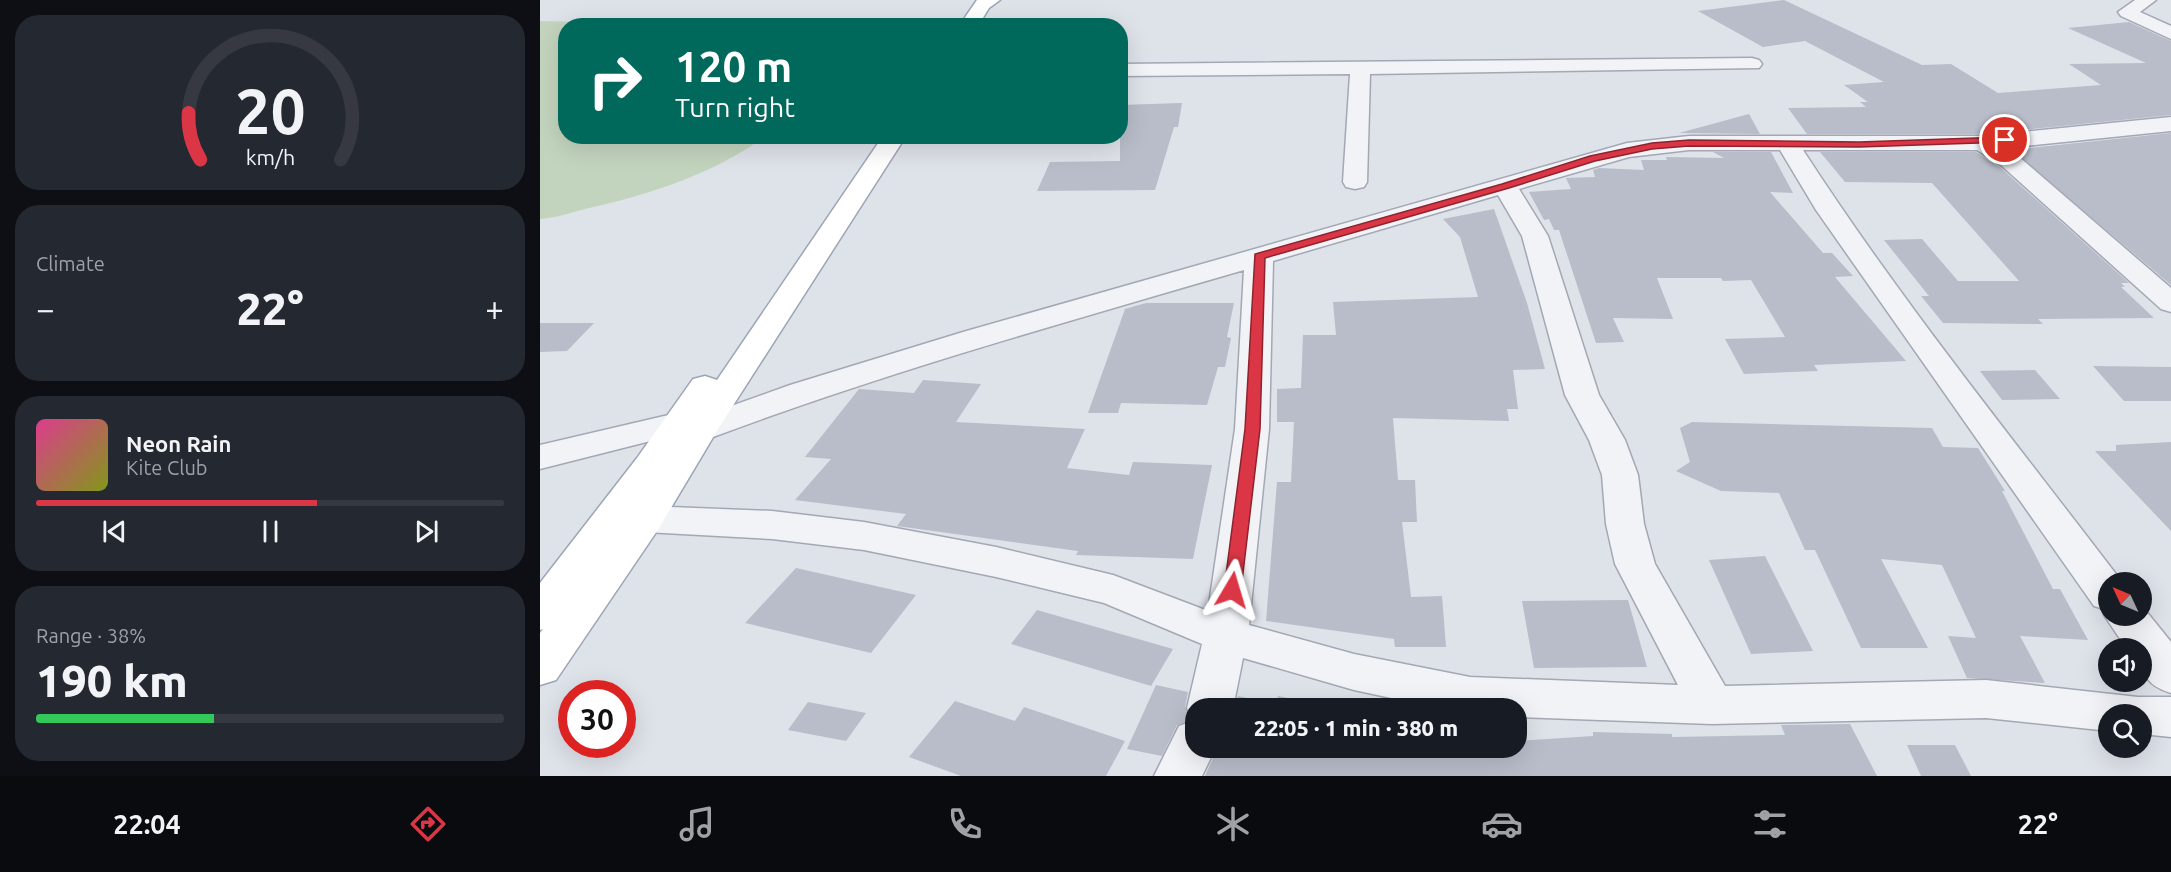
<!DOCTYPE html>
<meta charset="utf-8">
<style>
body{margin:0;font-family:Ubuntu,sans-serif;background:#242831;color:#f1f3f6;height:100vh;display:flex;flex-direction:column;font-size:22px;white-space:nowrap}
*{box-sizing:border-box;margin:0}
p{font-size:20px;color:#9ea1a6}
.icon{flex:none;width:33px;height:33px;fill:none;stroke:currentColor;stroke-width:2;stroke-linecap:round;stroke-linejoin:round}
.map{position:relative;flex:1;overflow:hidden}
.sheet{display:flex;flex-direction:column;gap:15px;padding:15px;background:#0d0f14;width:540px}
.sheet>*{flex:none}
.banner{position:absolute;left:18px;top:18px;width:570px;height:126px;border-radius:24px;box-shadow:0 6px 24px #0002;background:#00695c;color:#fff;overflow:hidden}
.needle{width:39px;rotate:314deg}
.fabs{position:absolute;left:1558px;top:572px;display:grid;gap:12px}
.fabs a{display:grid;place-items:center;width:54px;height:54px;border-radius:50%;background:#171b24;box-shadow:0 6px 24px #0002;font-size:30px}
.speed{position:absolute;left:18px;top:680px;display:flex;gap:12px;font-size:30px;font-weight:700;text-align:center}
.speed>*{display:grid;place-content:center;width:78px;height:78px;border-radius:50%;background:#171b24;box-shadow:0 6px 24px #0002;line-height:1}
.speed .limit{border:9px solid #d22;background:#fff;color:#111}
.pin{position:absolute;display:grid;place-items:center;width:51px;height:51px;color:#fff;margin:-26px;border:3px solid #fff;border-radius:50%;box-shadow:0 2px 6px #0007}
.me{position:absolute;width:66px;margin:-33px;rotate:7deg;stroke-linejoin:round;filter:drop-shadow(0 0 4px #0008)}
.turn{display:flex;align-items:center;gap:21px;height:126px;padding:0 18px;font-size:27px}
.turn .icon{width:78px;height:78px;stroke-width:2.5}
.turn b{display:block;font-size:42px;line-height:51px}
.big{font-size:45px;font-weight:800;line-height:1.1}
.sheet .widget{flex:1;display:flex;flex-direction:column;justify-content:center;gap:9px;min-width:0;padding:0 21px;border-radius:24px;background:#242831}
.sheet .dial{align-items:center;gap:0}
.dial svg{height:156px;overflow:visible;fill:none;stroke:#363941;stroke-width:7;stroke-linecap:round;text-anchor:middle}
.dial text{fill:#f1f3f6;stroke:none}
.song{display:flex;align-items:center;gap:18px}
.cover{width:72px;height:72px;border-radius:9px;background:linear-gradient(135deg,hsl(330 70% 55%),hsl(70 70% 35%))}
.played{height:6px;border-radius:3px;background:linear-gradient(90deg,#db3646 60%,#363941 60%)}
.keys{display:flex;justify-content:space-around;direction:ltr}
.heat{display:flex;justify-content:space-between;align-items:center;font-size:33px;direction:ltr}
.charge{height:9px;border-radius:4px;background:linear-gradient(90deg,#34c759 38%,#363941 0)}
.trip{position:absolute;left:645px;top:698px;width:342px;height:60px;border-radius:24px;background:#171b24;box-shadow:0 6px 24px #0002;font-weight:800;line-height:60px;text-align:center}
.dock{display:flex;height:96px;justify-content:space-around;align-items:center;background:#090b0e;color:#9ea1a6}
.dock .icon{width:42px;height:42px}
.dock .active{color:#db3646}
.dock b{font-size:27px;color:#f1f3f6}
main{display:flex;flex:1;min-height:0}
.map>svg:first-child{display:block}
.green{fill:#c3d4be}
.building{fill:#b8bdc9}
.lines{fill:none;stroke-linecap:round;stroke-linejoin:round}
.minor-casing{stroke:#a3a8b4;stroke-width:3}
.major-casing{stroke:#9ca5b6;stroke-width:3}
.minor{fill:#f1f3f7;fill-rule:evenodd}
.major{fill:#fff;fill-rule:evenodd}
.route{fill:#db3646;stroke:#8e232e;stroke-width:1.5}
</style>
<main>
<section class="sheet">
<div class="widget dial"><svg viewBox="0 0 100 80">
<path d="M14 69A42 42 0 1 1 86 69"/>
<path d="M14 69A42 42 0 0 1 8 45" stroke="#db3646"/>
<text x="50" y="56" font-size="32" font-weight="700">20</text>
<text x="50" y="72" font-size="11">km/h</text>
</svg></div>
<div class="widget"><p>Climate</p>
<div class="heat"><a>−</a><b class="big">22°</b><a>+</a></div>
</div>
<div class="widget">
<div class="song"><i class="cover"></i><div><b>Neon Rain</b><p>Kite Club</p></div></div>
<div class="played"></div>
<div class="keys"><svg class="icon" aria-label="previous" viewBox="0 0 24 24"><path d="M18 5L8 12l10 7zM5 5v14"/></svg><svg class="icon" aria-label="pause" viewBox="0 0 24 24"><path d="M8 5v14M16 5v14"/></svg><svg class="icon" aria-label="next" viewBox="0 0 24 24"><path d="M6 5l10 7-10 7zM19 5v14"/></svg></div>
</div>
<div class="widget"><p>Range · 38%</p><b class="big">190 km</b><div class="charge"></div></div>
</section>
<div class="map">
<svg width="1631" height="776" viewBox="0 0 1631 776">
<rect width="100%" height="100%" fill="#dee2e9"/>
<path class="green" d="M 0,21 L 46,22 L 70,25 L 26,26 L 26,136 L 224,137 C 172,175 107,195 45,209 C 30,213 15,218 0,219 Z"/>
<g class="building">
<path d="M 1244,0 L 1382,65 L 1411,64 L 1458,93 L 1561,85 L 1529,64 L 1606,63 L 1528,28 L 1589,22 L 1631,41 L 1631,115 L 1442,134 L 1267,134 L 1248,108 L 1326,107 L 1320,102 L 1328,102 L 1304,85 L 1344,82 L 1265,41 L 1223,47 L 1158,11 Z"/>
<path d="M 642,103 L 638,127 L 634,127 L 615,190 L 497,191 L 510,162 L 580,161 L 580,105 Z"/>
<path d="M 1209,114 L 1220,134 L 1139,133 Z"/>
<path d="M 1631,133 L 1631,285 L 1472,150 Z"/>
<path d="M 1173,152 L 1231,152 L 1253,193 L 1230,192 L 1283,253 L 1292,253 L 1313,276 L 1295,277 L 1366,361 L 1274,365 L 1278,371 L 1204,374 L 1185,339 L 1245,337 L 1211,280 L 1183,281 L 1181,278 L 1117,278 L 1133,319 L 1073,318 L 1084,342 L 1056,343 L 1019,230 L 1014,230 L 1009,219 L 1004,220 L 989,192 L 1031,189 L 1026,178 L 1055,177 L 1053,170 L 1059,168 L 1104,170 L 1101,160 L 1127,160 L 1126,157 L 1184,158 Z"/>
<path d="M 1280,152 L 1436,152 L 1461,168 L 1589,283 L 1581,283 L 1585,287 L 1581,287 L 1614,318 L 1498,319 L 1503,324 L 1403,323 L 1381,296 L 1389,296 L 1344,240 L 1382,239 L 1418,281 L 1479,281 L 1392,183 L 1305,182 Z"/>
<path d="M 954,209 L 987,303 L 1005,369 L 973,370 L 978,409 L 967,409 L 969,421 L 853,418 L 858,480 L 875,480 L 877,522 L 862,522 L 871,597 L 902,596 L 906,647 L 855,647 L 854,639 L 726,621 L 737,482 L 751,482 L 754,422 L 737,422 L 737,389 L 761,388 L 763,335 L 796,335 L 793,302 L 938,297 L 920,237 L 903,219 Z"/>
<path d="M 606,303 L 694,303 L 687,337 L 691,338 L 685,367 L 678,367 L 667,405 L 581,403 L 578,413 L 548,413 L 585,309 Z"/>
<path d="M 0,323 L 54,323 L 27,351 L 0,352 Z"/>
<path d="M 1553,366 L 1631,367 L 1631,401 L 1584,401 Z"/>
<path d="M 1495,370 L 1520,399 L 1462,400 L 1440,371 Z"/>
<path d="M 383,380 L 441,384 L 416,422 L 545,429 L 527,468 L 589,475 L 593,462 L 672,465 L 653,559 L 536,555 L 538,551 L 357,526 L 366,514 L 255,500 L 291,459 L 265,457 L 319,389 L 374,393 Z"/>
<path d="M 1152,422 L 1392,428 L 1403,447 L 1438,448 L 1465,491 L 1462,491 L 1513,589 L 1520,589 L 1548,640 L 1480,636 L 1505,683 L 1427,678 L 1408,636 L 1436,638 L 1402,565 L 1341,559 L 1388,648 L 1321,648 L 1275,550 L 1265,550 L 1239,493 L 1181,491 L 1136,471 L 1150,462 L 1140,428 Z"/>
<path d="M 1631,442 L 1631,531 L 1555,451 L 1576,451 L 1576,445 Z"/>
<path d="M 1225,556 L 1273,651 L 1211,654 L 1169,560 Z"/>
<path d="M 256,568 L 376,595 L 331,653 L 205,623 Z"/>
<path d="M 1088,600 L 1107,667 L 994,668 L 982,601 Z"/>
<path d="M 497,610 L 633,649 L 611,686 L 471,644 Z"/>
<path d="M 616,685 L 648,692 L 645,707 L 650,720 L 637,725 L 622,756 L 587,749 Z"/>
<path d="M 698,696 L 736,704 L 738,696 L 769,702 L 767,708 L 695,708 Z"/>
<path d="M 415,701 L 475,721 L 484,707 L 585,741 L 566,776 L 421,776 L 369,757 Z"/>
<path d="M 268,702 L 326,713 L 306,741 L 248,730 Z"/>
<path d="M 1310,724 L 1337,776 L 665,776 L 678,747 L 776,747 L 860,753 L 859,747 L 976,747 L 976,741 L 1053,736 L 1053,732 L 1132,734 L 1132,737 L 1245,735 L 1241,725 Z"/>
<path d="M 1367,745 L 1415,745 L 1431,776 L 1381,776 Z"/>
</g>
<g class="lines">
<g class="minor-casing">
<g id="minor">
<path d="M 1595,0 L 1616,0 L 1600,12 L 1631,26 L 1631,39 L 1581,16 L 1578,12 Z"/>
<path d="M 1212,58 L 1219,60 L 1222,64 L 1219,68 L 830,74 L 827,182 L 824,187 L 815,189 L 806,187 L 803,182 L 810,74 L 580,76 L 580,64 Z"/>
<path d="M 1631,117 L 1631,131 L 1465,148 L 1478,156 L 1631,288 L 1631,312 L 1621,309 L 1462,166 L 1437,150 L 1263,150 C 1360,300 1474,440 1582,582 L 1569,582 L 1569,615 L 1602,615 L 1602,606 L 1631,642 L 1631,693 C 1605,685 1602,674 1602,648 L 1586,648 L 1564,615 L 1567,610 L 1554,606 L 1276,210 L 1240,150 L 1149,150 L 1089,157 L 979,189 L 1008,236 L 1059,395 L 1085,440 L 1098,475 L 1104,524 L 1115,564 L 1185,686 L 1446,680 L 1598,697 L 1631,697 L 1631,737 L 1602,734 L 1602,714 L 1569,714 L 1569,731 L 1446,718 L 1172,724 L 976,717 L 976,708 L 898,708 L 814,690 L 703,658 L 693,708 L 656,708 L 656,747 L 676,747 L 662,776 L 614,776 L 639,726 L 653,721 L 647,708 L 662,644 L 564,603 L 456,577 L 324,550 L 232,539 L 105,532 L 91,528 L 86,519 L 91,510 L 105,506 L 232,511 L 324,522 L 456,547 L 573,575 L 668,611 L 695,429 L 704,270 C 526,322 347,372 173,437 L 161,440 L 149,437 L 146,432 L 0,469 L 0,445 L 137,413 L 149,416 L 152,420 L 250,385 L 423,332 L 1087,143 L 1149,136 L 1442,136 ZM 958,195 L 982,236 L 1025,395 L 1049,440 L 1062,475 L 1066,524 L 1075,564 L 1138,685 L 930,677 L 814,654 L 709,625 L 729,429 L 733,261 Z"/>
</g>
</g>
<g class="major-casing">
<g id="major">
<path d="M 437,0 L 460,0 L 449,8 L 438,26 L 419,26 Z"/>
<path d="M 343,136 L 366,136 L 178,429 L 119,528 L 16,680 L 0,685 L 0,633 L 3,629 L 0,630 L 0,583 L 97,458 L 153,379 L 165,376 L 177,380 Z"/>
</g>
</g>
<use href="#minor" class="minor"/>
<use href="#major" class="major"/>
</g>
<path class="route" d="M 1465,137 L 1470,140 L 1468,142 L 1319,147 L 1149,146 L 1112,149 L 1055,161 L 969,188 L 725,258 L 720,429 L 701,590 L 698,595 L 692,597 L 686,595 L 684,590 L 705,429 L 715,254 L 962,184 L 1050,156 L 1112,143 L 1149,140 L 1319,142 Z"/>
</svg>
<div class="fabs">
<a><svg class="needle" viewBox="-14 -14 28 28"><path d="M0-13l5 13h-10z" fill="#e53935"/><path d="M0 13l5-13h-10z" fill="#9ea1a6"/></svg></a>
<a><svg class="icon" aria-label="sound" viewBox="0 0 24 24"><path d="M4 9h4l5-4v14l-5-4H4zM17 9q2 3 0 6"/></svg></a>
<a><svg class="icon" aria-label="search" viewBox="0 0 24 24"><circle cx="10" cy="10" r="6"/><path d="M15 15l6 6"/></svg></a>
</div>
<div class="speed"><div class="limit">30</div></div>
<div class="pin" style="left:1465px;top:140px;background:#d93025"><svg class="icon" aria-label="arrive" viewBox="0 0 24 24"><path d="M6 21V4h12l-3 4 3 4H6"/></svg></div>
<svg class="me" style="left:692px;top:590px" viewBox="-20 -20 40 40"><path d="M0-17L14 15 0 8-14 15z" fill="#db3646" stroke="#fff" stroke-width="4"/></svg>
<div class="trip">22:05 · 1 min · 380 m</div>
<div class="banner">
<div class="turn"><svg class="icon" aria-label="right" viewBox="0 0 24 24"><path d="M7 20v-9h11M14 6l5 5-5 5"/></svg><div><b>120 m</b>Turn right</div></div>
</div>
</div>
</main>
<nav class="dock">
<b>22:04</b>
<svg class="icon active" aria-label="directions" viewBox="0 0 24 24"><path d="M12 3l9 9-9 9-9-9zM9 14v-3h6M13 9l2 2-2 2"/></svg>
<svg class="icon" aria-label="music" viewBox="0 0 24 24"><path d="M9 18V5l10-2v13"/><circle cx="6" cy="18" r="3"/><circle cx="16" cy="16" r="3"/></svg>
<svg class="icon" aria-label="phone" viewBox="0 0 24 24"><path d="M5 4h4l2 5-3 2q2 4 5 5l2-3 5 2v4C11 20 4 13 5 4z"/></svg>
<svg class="icon" aria-label="climate" viewBox="0 0 24 24"><path d="M12 3v18M4 7l16 10M4 17L20 7"/></svg>
<svg class="icon" aria-label="car" viewBox="0 0 24 24"><path d="M5 17H2v-5l4-1 3-4h7l3 4 3 1v5h-3M9 17h6M6 11h13"/><circle cx="7" cy="17" r="2"/><circle cx="17" cy="17" r="2"/></svg>
<svg class="icon" aria-label="filters" viewBox="0 0 24 24"><path d="M4 7h16M4 17h16"/><circle cx="9" cy="7" r="2"/><circle cx="15" cy="17" r="2"/></svg>
<b>22°</b>
</nav>
